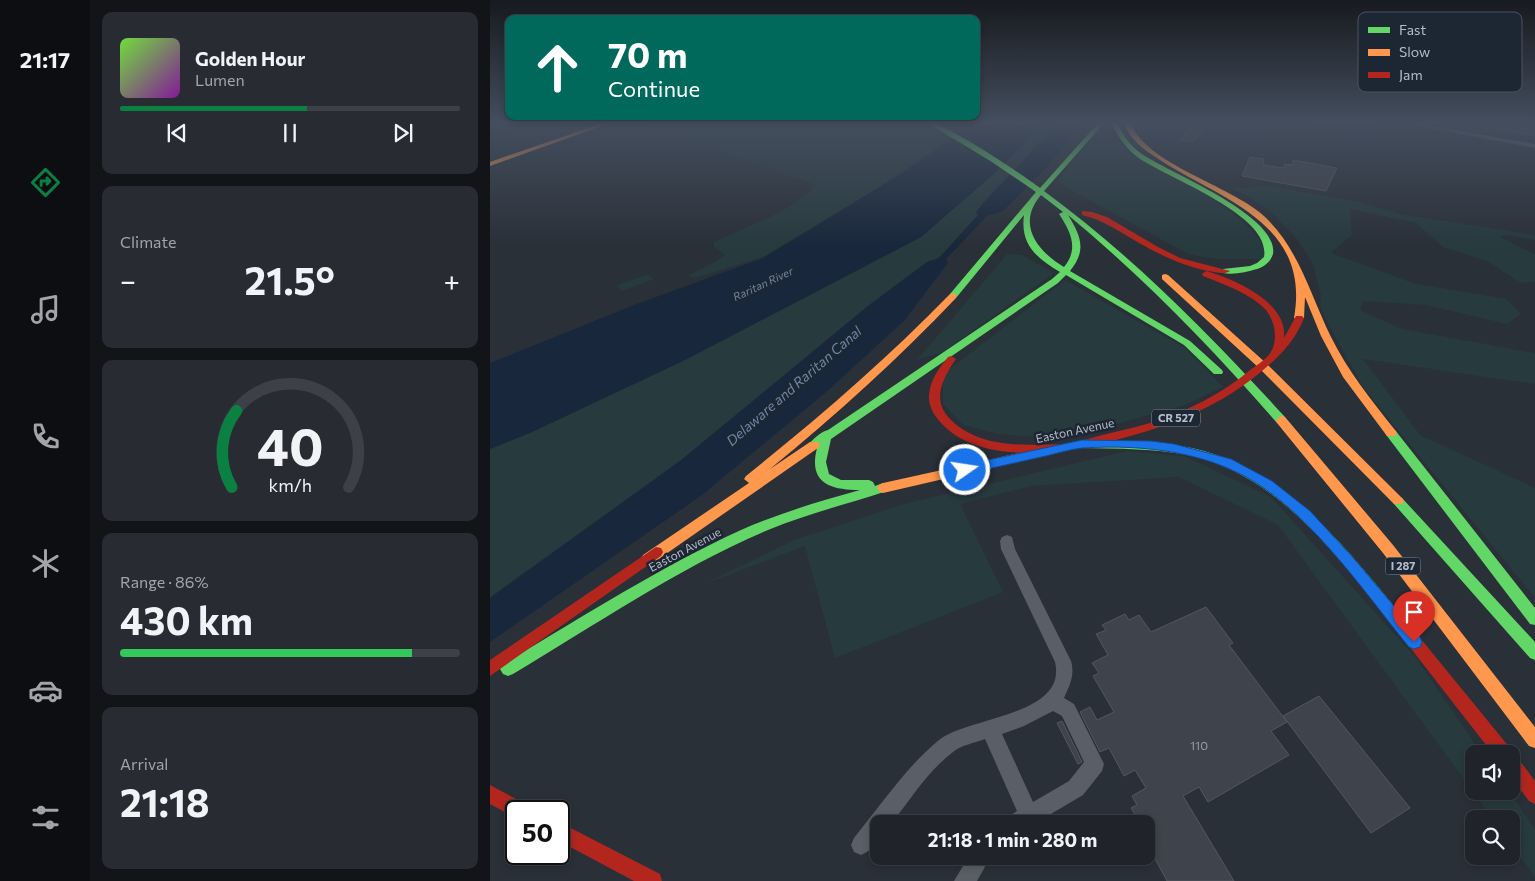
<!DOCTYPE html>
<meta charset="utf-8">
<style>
body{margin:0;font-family:Commissioner,sans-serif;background:#282c32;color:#f1f3f6;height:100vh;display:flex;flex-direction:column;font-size:19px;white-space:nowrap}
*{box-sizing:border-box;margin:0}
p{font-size:16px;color:#a2a4a8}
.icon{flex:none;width:28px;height:28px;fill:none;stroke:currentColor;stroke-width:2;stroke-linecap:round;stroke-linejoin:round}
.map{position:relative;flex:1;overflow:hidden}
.drawer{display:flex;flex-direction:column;gap:12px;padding:12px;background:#121417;width:400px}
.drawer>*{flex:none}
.banner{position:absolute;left:15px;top:15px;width:475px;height:105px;border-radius:10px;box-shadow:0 2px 8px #0003,0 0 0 1px #3d4147;background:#00695c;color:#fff;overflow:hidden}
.buttons{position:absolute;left:975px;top:745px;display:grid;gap:10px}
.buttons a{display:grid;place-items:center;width:55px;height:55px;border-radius:10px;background:#20242a;box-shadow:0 2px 8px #0003,0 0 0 1px #3d4147;font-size:25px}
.speed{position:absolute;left:15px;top:800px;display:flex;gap:10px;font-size:25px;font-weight:700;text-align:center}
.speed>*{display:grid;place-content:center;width:65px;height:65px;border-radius:50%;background:#20242a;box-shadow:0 2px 8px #0003,0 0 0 1px #3d4147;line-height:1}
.speed .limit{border:2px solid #111;border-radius:8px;background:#fff;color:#111}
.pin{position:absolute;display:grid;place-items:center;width:42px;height:42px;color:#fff;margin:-51px -21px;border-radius:50% 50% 50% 0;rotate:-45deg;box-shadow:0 0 5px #0007}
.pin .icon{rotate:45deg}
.me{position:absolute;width:55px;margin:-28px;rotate:77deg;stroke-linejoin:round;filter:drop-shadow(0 0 4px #0008)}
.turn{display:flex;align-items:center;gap:18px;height:105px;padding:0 20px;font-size:22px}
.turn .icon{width:65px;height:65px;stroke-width:2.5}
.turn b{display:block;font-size:35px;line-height:42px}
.big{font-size:38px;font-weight:700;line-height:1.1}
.drawer .card{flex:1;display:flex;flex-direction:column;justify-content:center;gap:8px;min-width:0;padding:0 18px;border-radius:10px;background:#282c32}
.drawer .dial{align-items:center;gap:0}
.dial svg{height:130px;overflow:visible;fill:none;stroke:#3d4147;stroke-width:7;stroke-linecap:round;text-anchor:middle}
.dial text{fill:#f1f3f6;stroke:none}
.song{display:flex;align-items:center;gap:15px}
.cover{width:60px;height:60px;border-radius:8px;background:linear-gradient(135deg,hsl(100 70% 55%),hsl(290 70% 35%))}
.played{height:5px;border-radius:2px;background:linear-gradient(90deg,#0b8043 55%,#3d4147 55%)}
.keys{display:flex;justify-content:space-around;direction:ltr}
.heat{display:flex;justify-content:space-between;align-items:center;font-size:28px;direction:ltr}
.charge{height:8px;border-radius:4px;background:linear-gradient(90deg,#34c759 86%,#3d4147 0)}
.trip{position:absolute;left:380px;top:815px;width:285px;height:50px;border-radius:10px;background:#20242a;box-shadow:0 2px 8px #0003,0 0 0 1px #3d4147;font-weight:700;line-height:50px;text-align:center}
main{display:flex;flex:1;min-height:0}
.tabs{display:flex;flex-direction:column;width:90px;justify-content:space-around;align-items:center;background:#0d0e11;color:#a2a4a8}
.tabs .icon{width:35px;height:35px}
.tabs .active{color:#0b8043}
.tabs b{font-size:22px;color:#f1f3f6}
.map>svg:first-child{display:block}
.green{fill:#273a3e}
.water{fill:#19273c}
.building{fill:#3f444c;stroke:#52575f}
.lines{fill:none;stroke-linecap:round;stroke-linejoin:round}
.street{fill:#5a5e66;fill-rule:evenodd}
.fast{fill:#63d668;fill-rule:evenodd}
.slow{fill:#ff974d;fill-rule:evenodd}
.jam{fill:#b3261e;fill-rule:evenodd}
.route{fill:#1a73e8;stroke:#114b97}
.labels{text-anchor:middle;stroke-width:5;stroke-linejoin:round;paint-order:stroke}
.far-water-label{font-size:11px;font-style:italic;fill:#6d86a8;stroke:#1d2633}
.shield{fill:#1d2633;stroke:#878f9c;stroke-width:1}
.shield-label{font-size:11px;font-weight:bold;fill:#b4bcc9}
.street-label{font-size:12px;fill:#b4bcc9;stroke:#1d2633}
.near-number-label{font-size:12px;fill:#979eaa}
.water-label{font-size:14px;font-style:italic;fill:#6d86a8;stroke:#1d2633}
.key{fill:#1d2633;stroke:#4a5360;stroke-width:1}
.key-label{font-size:14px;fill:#b4bcc9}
</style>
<main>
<nav class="tabs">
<b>21:17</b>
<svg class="icon active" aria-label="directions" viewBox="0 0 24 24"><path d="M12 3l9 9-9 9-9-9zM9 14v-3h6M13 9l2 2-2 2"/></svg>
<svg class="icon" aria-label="music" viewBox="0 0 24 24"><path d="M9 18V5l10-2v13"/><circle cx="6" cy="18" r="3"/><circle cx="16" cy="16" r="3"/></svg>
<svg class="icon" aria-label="phone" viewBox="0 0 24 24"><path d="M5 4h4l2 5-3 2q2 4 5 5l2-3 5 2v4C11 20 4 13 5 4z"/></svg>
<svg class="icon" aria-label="climate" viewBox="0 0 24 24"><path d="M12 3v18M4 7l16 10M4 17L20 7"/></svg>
<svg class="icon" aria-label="car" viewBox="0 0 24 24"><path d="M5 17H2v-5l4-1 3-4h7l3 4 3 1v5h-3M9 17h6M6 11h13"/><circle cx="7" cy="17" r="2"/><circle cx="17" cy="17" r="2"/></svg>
<svg class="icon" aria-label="filters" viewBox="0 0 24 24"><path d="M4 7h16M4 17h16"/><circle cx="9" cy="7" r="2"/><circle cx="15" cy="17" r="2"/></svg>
</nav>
<section class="drawer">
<div class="card">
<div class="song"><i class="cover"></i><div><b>Golden Hour</b><p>Lumen</p></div></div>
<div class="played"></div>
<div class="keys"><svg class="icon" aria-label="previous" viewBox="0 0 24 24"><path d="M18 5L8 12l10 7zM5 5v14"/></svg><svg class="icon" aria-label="pause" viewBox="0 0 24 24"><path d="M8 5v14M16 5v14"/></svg><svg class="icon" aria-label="next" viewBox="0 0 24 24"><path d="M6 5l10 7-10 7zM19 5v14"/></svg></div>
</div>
<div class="card"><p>Climate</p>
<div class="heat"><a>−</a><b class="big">21.5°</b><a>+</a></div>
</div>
<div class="card dial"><svg viewBox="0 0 100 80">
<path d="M14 69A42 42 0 1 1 86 69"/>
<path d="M14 69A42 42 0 0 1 17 22" stroke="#0b8043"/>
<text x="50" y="56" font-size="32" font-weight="700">40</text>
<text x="50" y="72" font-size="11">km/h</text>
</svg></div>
<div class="card"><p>Range · 86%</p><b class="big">430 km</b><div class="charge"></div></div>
<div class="card"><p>Arrival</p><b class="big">21:18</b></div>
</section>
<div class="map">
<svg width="1045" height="881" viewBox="0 0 1045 881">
<rect width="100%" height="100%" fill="#2a3038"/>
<g class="green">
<path d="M 137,122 L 425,122 L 446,132 L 450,138 L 457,141 L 389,187 L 273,257 L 205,278 L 197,276 L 227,261 L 235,255 L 223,246 L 224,242 C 252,229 307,209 326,185 L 164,127 Z"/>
<path d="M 555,122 L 569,122 L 486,213 L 489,214 L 449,258 L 437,262 L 378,306 L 190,461 L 0,597 L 0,449 L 42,432 L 197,359 L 431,237 L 507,171 Z"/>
<path d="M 600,141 C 609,142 623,141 631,145 C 636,147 641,153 646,156 C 689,181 767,213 782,264 L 770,259 L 726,259 L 698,254 L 567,182 Z"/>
<path d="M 738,186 L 751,188 L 779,186 L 874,203 L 910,214 L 1045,235 L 1045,240 L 1019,235 L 1010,237 L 1045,254 L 1045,282 L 1031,283 L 999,262 L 953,247 L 926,223 L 860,209 L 862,235 L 841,253 L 926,284 L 1016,299 L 1031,314 L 1017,324 L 936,305 L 873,301 L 870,310 L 912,329 L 1045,353 L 1045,384 L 873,359 L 930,435 L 1045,488 L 1045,598 L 873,387 L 837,322 L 830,306 L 831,296 L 823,264 L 807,239 L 781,212 L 761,198 Z"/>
<path d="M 517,254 L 532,255 L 564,273 L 453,352 L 427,360 Z"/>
<path d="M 158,274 L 164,279 L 132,291 L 126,286 Z"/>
<path d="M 575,280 L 695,348 L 733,387 L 695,405 L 572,439 L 508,434 L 473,425 L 453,404 L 453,374 Z"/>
<path d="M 637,451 L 694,456 L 781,497 L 926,658 L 992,754 L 984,754 L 984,791 L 1019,791 L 1045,829 L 1045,877 L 1021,844 L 1021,819 L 1003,819 L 788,525 L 689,477 L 541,486 L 470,504 L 513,592 L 345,658 L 315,546 L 214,584 L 304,540 L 414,504 Z"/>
</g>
<g class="water">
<path d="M 485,122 L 555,122 L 507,171 L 431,237 L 197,359 L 42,432 L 0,449 L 0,363 L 144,305 L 273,258 L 408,176 Z"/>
<path d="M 569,122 L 596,122 L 554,170 L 513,211 L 497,216 L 456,259 L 458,263 L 414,321 L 335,393 L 212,495 L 0,642 L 0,598 L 190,461 L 378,306 L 437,262 L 449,258 L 488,215 L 486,213 L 492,204 Z"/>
<path d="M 795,122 L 875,122 L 881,124 L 878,134 L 871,134 Z"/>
</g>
<g class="building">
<path d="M 992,122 L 1027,122 L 1045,125 L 1045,136 L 992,127 Z"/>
<path d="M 700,128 L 713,130 L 703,142 L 690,140 Z"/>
<path d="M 760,157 L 774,159 L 773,165 L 793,168 L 795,164 L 803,165 L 803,160 L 847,168 L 836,191 L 752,176 Z"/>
<path d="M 716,607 L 743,643 L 739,645 L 797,722 L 781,731 L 799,755 L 718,802 L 709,787 L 693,796 L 744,881 L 677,881 L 656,842 L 656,824 L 636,824 L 647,818 L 641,808 L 647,805 L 642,796 L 656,788 L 645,770 L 634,776 L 619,748 L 610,752 L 590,712 L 600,707 L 607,720 L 624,712 L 603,676 L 609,673 L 602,663 L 618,655 L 606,634 L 616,630 L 612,625 L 635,614 L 639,620 L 649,615 L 661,632 Z"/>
<path d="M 829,696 L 920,808 L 881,833 L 793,716 Z"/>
<path d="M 572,721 L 592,762 L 588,764 L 567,723 Z"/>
</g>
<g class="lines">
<g class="street">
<path d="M 908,122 L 919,122 L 1045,144 L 1045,148 Z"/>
<path d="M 517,535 L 522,537 L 525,549 L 581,661 C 585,675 580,685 574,698 L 584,704 L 614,764 L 612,771 L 593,795 L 544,824 L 515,824 L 518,817 L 527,811 L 495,739 C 484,743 472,745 463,752 C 438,771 420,800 401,824 L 389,824 C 389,838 386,849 371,855 L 364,852 L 361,845 L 364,838 C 390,806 417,766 449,740 C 477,717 578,716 565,662 L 511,549 L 510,541 L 512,537 ZM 563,711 L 572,716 L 594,762 L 579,781 L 543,802 L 512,734 L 534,726 Z"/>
<path d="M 479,856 L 501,856 L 487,881 L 464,881 Z"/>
</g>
<g class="fast">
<path d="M 436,122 C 452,120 533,175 550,188 L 609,122 L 615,122 L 554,191 C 644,257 720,335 795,417 L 796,420 L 795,423 L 787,423 C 722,348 654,278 578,215 C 591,236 597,250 580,271 L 700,341 L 732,370 L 733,372 L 732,374 L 724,374 L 694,345 L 576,275 L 568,283 L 341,439 L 336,462 L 339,474 L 351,480 L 379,480 L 383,482 L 385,486 L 393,483 L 397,485 L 399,488 L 397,491 C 357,504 317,514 278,530 C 188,568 107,624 23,674 L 18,676 L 13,674 L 10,669 L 13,664 C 91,618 168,568 251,530 C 290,513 330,501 370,490 C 340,490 318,483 327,448 L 320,448 L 318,445 C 322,440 332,431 338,430 L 562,279 L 570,272 C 546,258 530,244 534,215 L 466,298 L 460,298 L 460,294 L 546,192 L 502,162 ZM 551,195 L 573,212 L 569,214 C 581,232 589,249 574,267 C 547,251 526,224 551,195 Z"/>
<path d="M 621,122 L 627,122 C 633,135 640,146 652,154 C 679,173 789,215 783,254 C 781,261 774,267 767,269 C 757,272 744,275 733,273 L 733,269 L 760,266 L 767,263 L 774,257 C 782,214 675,178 646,156 C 635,147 627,135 621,122 Z"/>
<path d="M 901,429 L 905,430 L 1045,608 L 1045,625 L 1040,624 L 897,436 L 895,433 Z"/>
<path d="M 592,440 C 628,441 666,440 702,448 C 791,468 848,538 904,606 L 906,610 L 904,614 L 899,616 L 894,614 C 842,550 787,476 702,456 C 666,448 628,449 592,448 L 586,444 Z"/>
<path d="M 908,496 L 912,498 L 1045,642 L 1045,660 L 1040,658 L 904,504 L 902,501 L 904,498 Z"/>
</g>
<g class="slow">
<path d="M 116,122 L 123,122 L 0,166 L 0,162 Z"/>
<path d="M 634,122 L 640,122 C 655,164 740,185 774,216 C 809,249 820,294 841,337 C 858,371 881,400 905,430 L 907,433 L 905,436 L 897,436 L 853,377 L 831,336 L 815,297 L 814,318 L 809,321 L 804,318 C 821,223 732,200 670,160 C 655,150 639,140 634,122 Z"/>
<path d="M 675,274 L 678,275 L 777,364 L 912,498 L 914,501 L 912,504 L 904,504 L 769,368 L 672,279 L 672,275 Z"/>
<path d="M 463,293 L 466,294 L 466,298 C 408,359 345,416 280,469 L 320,442 L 328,442 L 330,445 L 328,448 L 163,563 L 158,565 L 153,563 L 151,559 L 153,555 L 259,483 L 254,479 L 256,476 C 327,419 396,360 460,294 Z"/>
<path d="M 791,416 L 795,417 L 903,545 L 1045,727 L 1045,748 L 1039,746 L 893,553 L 787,423 L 786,420 Z"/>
<path d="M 557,447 L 563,451 L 561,454 L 393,493 L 389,491 L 387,488 L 389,485 L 393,483 Z"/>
</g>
<g class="jam">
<path d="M 592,211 L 602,212 L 617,217 L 668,247 L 690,258 L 740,271 C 735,275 725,272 718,271 C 694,266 672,256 651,244 C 631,233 614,220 592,215 Z"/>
<path d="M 716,271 C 744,279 798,302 794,338 L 806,316 L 812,316 L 814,318 C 805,341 790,356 772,371 C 721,414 661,432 598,447 L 594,446 L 592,443 L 594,440 C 617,433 641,429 664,422 C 699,410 732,394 760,370 C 766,366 773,361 778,356 C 789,343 786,323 776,310 C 760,293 735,285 713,276 L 712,274 Z"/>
<path d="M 461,356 L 466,359 C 452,379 441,401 461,420 C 491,449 535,445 574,444 L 578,445 L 580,448 L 578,451 C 568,454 557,453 547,453 C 514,453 478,450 453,425 C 445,417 438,407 439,395 C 440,380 449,368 458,357 Z"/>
<path d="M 166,547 L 171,548 L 173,552 L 171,556 L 0,676 L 0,660 Z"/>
<path d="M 899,604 L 904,606 L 1020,748 L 1022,755 L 1027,757 L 1045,781 L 1045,804 L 1039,801 L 1021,777 L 1021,754 L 1003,754 L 894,614 L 892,610 L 894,606 Z"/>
<path d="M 0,785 L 37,805 L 40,811 L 26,811 L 26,818 L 0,804 Z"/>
<path d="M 69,822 L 170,874 L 172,881 L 144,881 L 69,841 Z"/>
</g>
</g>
<linearGradient id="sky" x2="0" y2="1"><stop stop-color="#171a1f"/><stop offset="0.5" stop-color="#444e5e"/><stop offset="1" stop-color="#444e5e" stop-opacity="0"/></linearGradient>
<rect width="1045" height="245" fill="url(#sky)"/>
<path class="route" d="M 592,440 L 661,441 L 684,444 L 741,459 L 782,481 L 820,511 L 865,560 L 930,637 L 932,642 L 930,647 L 924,649 L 919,647 C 876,594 830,527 774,488 C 723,452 654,444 593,448 C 581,449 568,453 556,456 C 529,462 502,468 475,474 L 469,470 L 475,465 Z"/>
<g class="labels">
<g class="far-water-label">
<text transform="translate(273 284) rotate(-25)" y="4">Raritan River</text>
</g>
<g class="shield">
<rect x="662" y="409.5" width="48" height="17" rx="4"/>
<rect x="895.5" y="557.5" width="35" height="17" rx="4"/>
</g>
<g class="shield-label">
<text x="686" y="422">CR 527</text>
<text x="913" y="570">I 287</text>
</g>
<g class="street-label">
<text transform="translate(585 431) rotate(-12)" y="4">Easton Avenue</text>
<text transform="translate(195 550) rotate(-28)" y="4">Easton Avenue</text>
</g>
<g class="near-number-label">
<text x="709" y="750">110</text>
</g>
<g class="water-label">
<text transform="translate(304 386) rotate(-41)" y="5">Delaware and Raritan Canal</text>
</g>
</g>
<rect x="868" y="12" width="164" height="80" rx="8" class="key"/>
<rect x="878" y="27" width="22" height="6" fill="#63d668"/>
<rect x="878" y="49" width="22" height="7" fill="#ff974d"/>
<rect x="878" y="72" width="22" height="6" fill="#b3261e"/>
<g class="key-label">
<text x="909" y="35">Fast</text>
<text x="909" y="57">Slow</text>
<text x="909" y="80">Jam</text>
</g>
</svg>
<div class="buttons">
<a><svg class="icon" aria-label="sound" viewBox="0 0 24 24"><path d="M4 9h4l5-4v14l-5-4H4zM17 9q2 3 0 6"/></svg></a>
<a><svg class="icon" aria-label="search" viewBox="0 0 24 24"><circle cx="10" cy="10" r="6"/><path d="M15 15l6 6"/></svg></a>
</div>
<div class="speed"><div class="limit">50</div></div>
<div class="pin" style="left:924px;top:642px;background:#d93025"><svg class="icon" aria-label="arrive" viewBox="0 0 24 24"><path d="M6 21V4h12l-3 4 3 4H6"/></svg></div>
<svg class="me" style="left:475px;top:470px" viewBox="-20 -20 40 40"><circle r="17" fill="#1a73e8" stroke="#fff" stroke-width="3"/><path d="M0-11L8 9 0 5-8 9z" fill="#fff"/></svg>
<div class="trip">21:18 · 1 min · 280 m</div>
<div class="banner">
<div class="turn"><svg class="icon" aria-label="ahead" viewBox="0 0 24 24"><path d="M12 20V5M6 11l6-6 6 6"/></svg><div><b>70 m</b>Continue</div></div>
</div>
</div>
</main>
